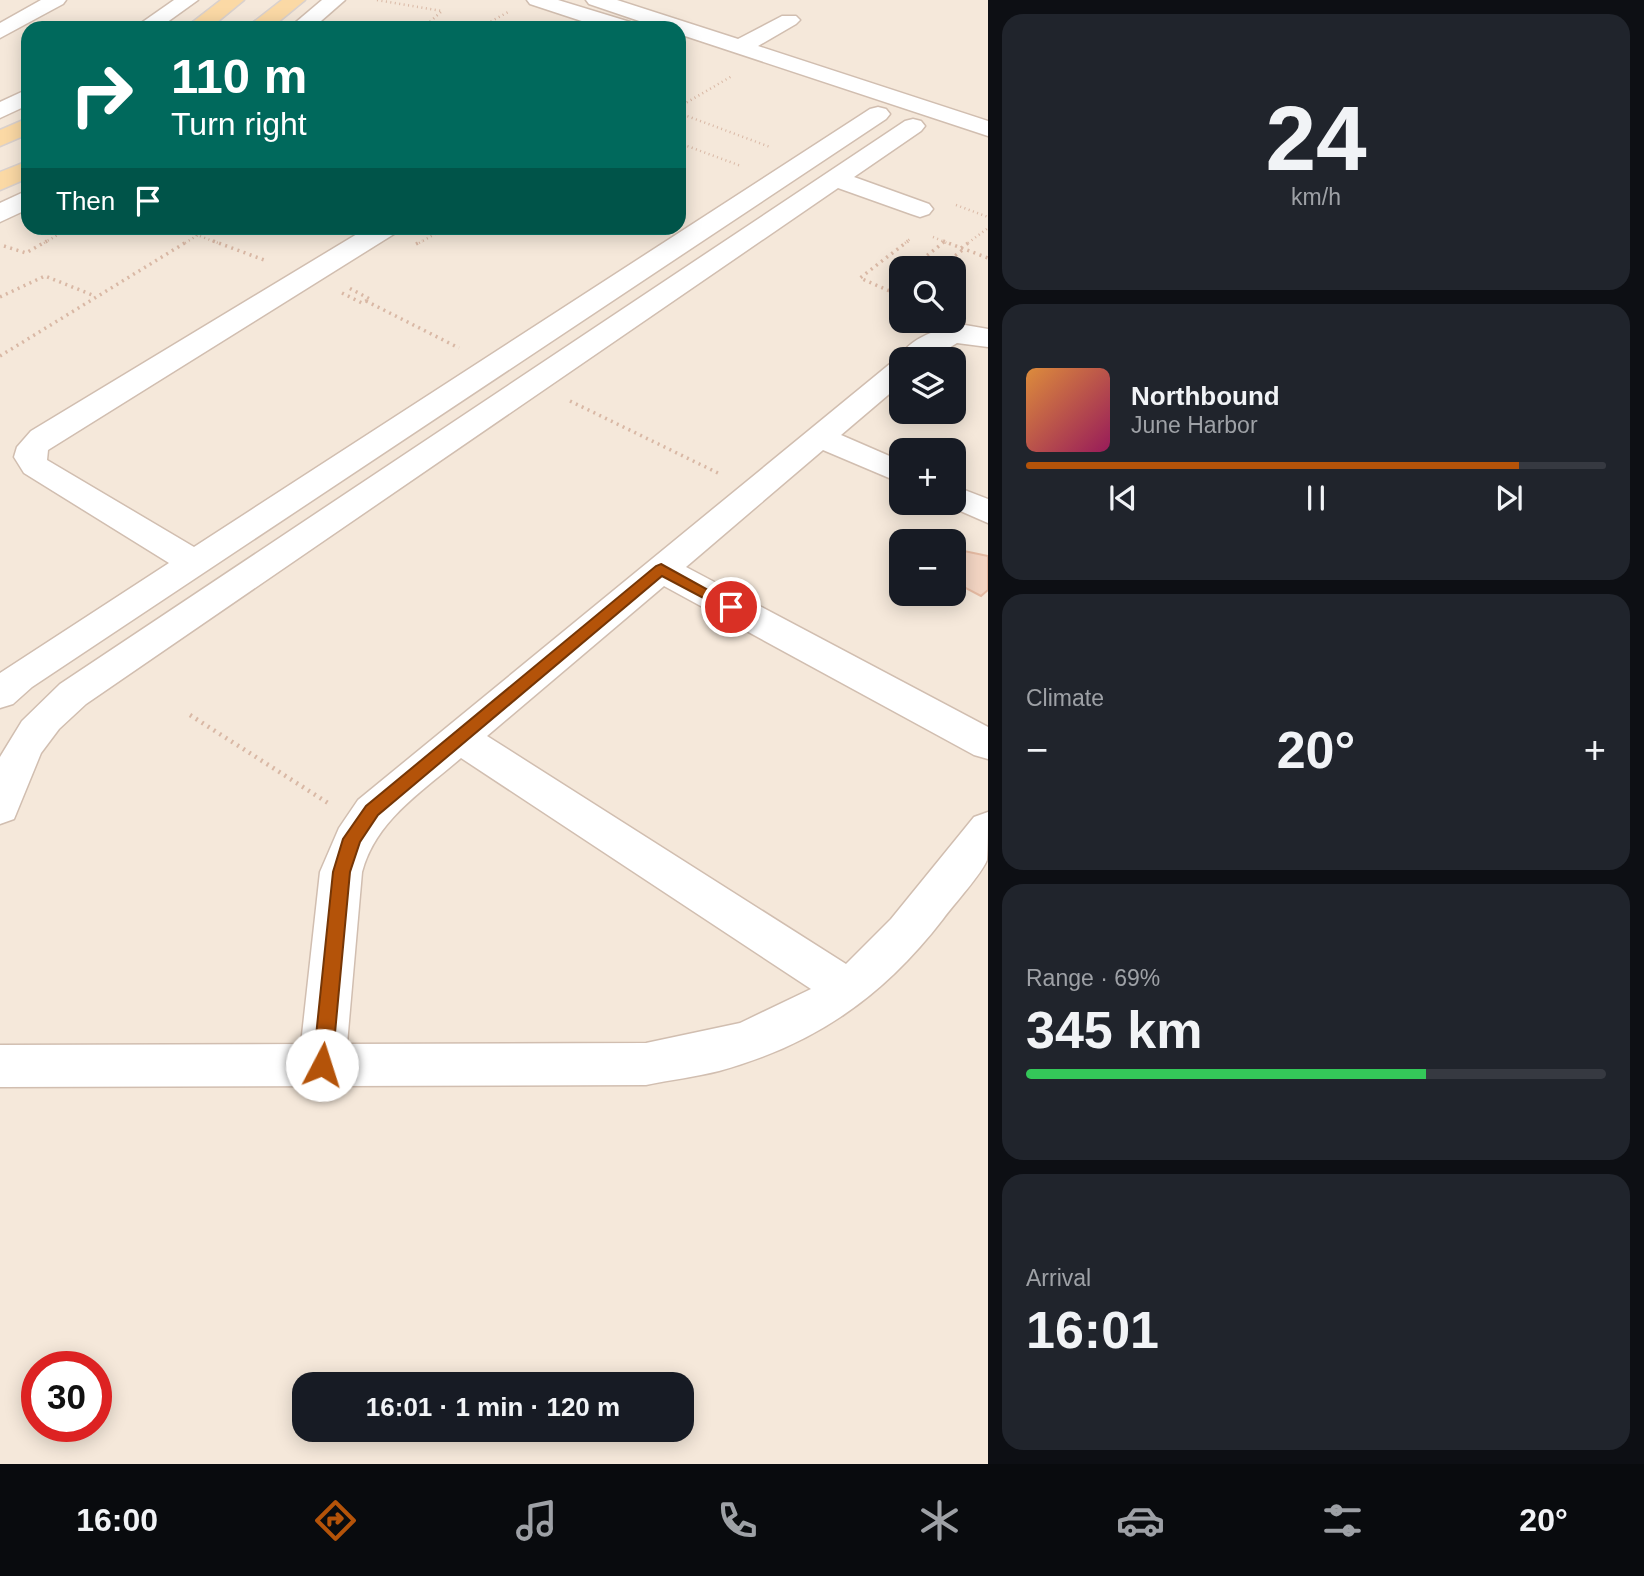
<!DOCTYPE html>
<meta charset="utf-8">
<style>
body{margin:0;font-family:Helvetica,sans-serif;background:#20242c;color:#f1f3f6;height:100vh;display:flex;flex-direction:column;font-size:26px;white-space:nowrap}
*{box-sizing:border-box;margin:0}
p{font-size:23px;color:#9ea1a6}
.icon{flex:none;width:38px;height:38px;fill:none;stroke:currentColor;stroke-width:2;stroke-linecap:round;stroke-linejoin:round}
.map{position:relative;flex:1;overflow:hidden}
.panel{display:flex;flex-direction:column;gap:14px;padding:14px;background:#0d0f14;width:656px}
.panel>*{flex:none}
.top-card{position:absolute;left:21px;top:21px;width:665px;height:214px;border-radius:21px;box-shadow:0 4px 18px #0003;background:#00695c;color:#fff;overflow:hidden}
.tools{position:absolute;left:889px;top:256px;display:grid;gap:14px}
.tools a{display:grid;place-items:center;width:77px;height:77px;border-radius:14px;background:#171b24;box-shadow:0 4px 18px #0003;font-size:35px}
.speed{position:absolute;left:21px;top:1351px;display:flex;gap:14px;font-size:35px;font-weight:700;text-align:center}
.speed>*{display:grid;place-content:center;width:91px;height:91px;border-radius:50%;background:#171b24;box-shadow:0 4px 18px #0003;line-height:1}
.speed .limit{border:10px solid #d22;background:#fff;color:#111}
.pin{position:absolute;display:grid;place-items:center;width:60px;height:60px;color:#fff;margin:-30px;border:4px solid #fff;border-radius:50%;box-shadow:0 2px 7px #0007}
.me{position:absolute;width:77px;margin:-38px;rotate:5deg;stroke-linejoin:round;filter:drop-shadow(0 0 5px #0008)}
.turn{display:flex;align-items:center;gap:24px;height:147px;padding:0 35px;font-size:32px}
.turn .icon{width:91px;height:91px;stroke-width:2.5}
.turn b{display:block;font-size:49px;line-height:60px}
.then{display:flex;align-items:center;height:66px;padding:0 35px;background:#0003;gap:14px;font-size:26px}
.big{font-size:52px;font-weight:700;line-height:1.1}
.panel .tile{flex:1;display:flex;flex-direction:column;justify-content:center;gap:10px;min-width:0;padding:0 24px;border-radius:21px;background:#20242c}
.panel .dial{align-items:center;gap:0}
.dial b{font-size:91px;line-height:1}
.song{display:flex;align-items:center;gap:21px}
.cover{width:84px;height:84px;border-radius:10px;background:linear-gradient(135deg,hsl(30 70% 55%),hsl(330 70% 35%))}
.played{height:7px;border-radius:4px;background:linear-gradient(90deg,#b45309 85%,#363941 85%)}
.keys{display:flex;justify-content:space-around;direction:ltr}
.heat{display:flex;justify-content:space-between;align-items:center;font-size:38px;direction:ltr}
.charge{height:10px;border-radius:5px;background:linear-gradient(90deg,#34c759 69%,#363941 0)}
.trip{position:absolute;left:292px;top:1372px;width:402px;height:70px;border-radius:21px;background:#171b24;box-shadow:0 4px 18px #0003;font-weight:700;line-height:70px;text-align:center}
.tab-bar{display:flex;height:112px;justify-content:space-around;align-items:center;background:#090b0e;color:#9ea1a6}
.tab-bar .icon{width:49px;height:49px}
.tab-bar .active{color:#b45309}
.tab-bar b{font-size:32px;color:#f1f3f6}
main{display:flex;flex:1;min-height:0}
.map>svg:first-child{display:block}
.residential{fill:#f5e8da;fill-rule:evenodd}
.building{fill:#f3d5c3;stroke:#e6bba3;stroke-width:2}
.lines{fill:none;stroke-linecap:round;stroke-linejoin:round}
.minor-casing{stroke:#d1beb0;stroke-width:3}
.major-casing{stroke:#dad1cd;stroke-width:3}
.path-far2{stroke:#d9b8a5;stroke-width:2.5;stroke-dasharray:1 3.5;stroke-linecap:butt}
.path-far1{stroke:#d9b8a5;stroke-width:3.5;stroke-dasharray:2 4.5;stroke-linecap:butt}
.path{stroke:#d9b8a5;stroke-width:4.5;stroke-dasharray:2 5;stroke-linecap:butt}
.minor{fill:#fff;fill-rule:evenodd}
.major{fill:#fbd9a5;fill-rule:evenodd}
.route{fill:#b45309;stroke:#753606;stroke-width:2}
</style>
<main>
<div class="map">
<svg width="988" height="1464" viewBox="0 0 988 1464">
<rect width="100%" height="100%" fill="#fdf6ec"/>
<path class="residential" d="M 0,0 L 988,0 L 988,1464 L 0,1464 ZM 28,28 L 679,28 L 679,228 L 28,228 ZM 901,268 L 954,268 L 954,320 L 901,320 ZM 901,359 L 954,359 L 954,411 L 901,411 ZM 901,450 L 954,450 L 954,502 L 901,502 ZM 901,541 L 954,541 L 954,593 L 901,593 ZM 37,1367 L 96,1367 L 96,1426 L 37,1426 ZM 304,1384 L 682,1384 L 682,1430 L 304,1430 Z"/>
<path class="building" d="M 964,551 L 988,556 L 988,590 L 981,596 L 954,582 L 954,563 Z"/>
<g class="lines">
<g class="minor-casing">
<g id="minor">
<path d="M 41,0 L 66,0 L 63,4 L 0,38 L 0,23 Z"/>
<path d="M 174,0 L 198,0 L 159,28 L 134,28 Z"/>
<path d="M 322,0 L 345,0 L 313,28 L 289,28 Z"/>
<path d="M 527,0 L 558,0 L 630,22 L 633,27 L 603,28 L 530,4 Z"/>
<path d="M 586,0 L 617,0 L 738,39 L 782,16 L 796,16 L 800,20 L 796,24 L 758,46 L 988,121 L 988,136 L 679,34 L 679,28 L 660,28 L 589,4 Z"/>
<path d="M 28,89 L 28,105 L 0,118 L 0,102 Z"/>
<path d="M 878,107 L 886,109 L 890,114 L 886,119 L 32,687 L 13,704 L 0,708 L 0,673 L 169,563 L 24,473 L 14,457 L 17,447 L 31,431 L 367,228 L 398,228 L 394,234 L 48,450 L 47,460 L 194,547 L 870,109 Z"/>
<path d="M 913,119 L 921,121 L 925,126 L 921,131 L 854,177 L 929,204 L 933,209 L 929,214 L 920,217 L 911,214 L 838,188 L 86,704 L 59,729 L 41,753 L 14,819 L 0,824 L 0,757 L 22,721 L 60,684 L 905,121 Z"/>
<path d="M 28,190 L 28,209 L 0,222 L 0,203 Z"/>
<path d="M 965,325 L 988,329 L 988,347 L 957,343 L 931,359 L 901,359 L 901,384 L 841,435 L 901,461 L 901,483 L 823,450 L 686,567 L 988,727 L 988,759 L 974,755 L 664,586 L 487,736 L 846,964 L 891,919 L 974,817 L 988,812 C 988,825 988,848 987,860 C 981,875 954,904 943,919 C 883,997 814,1045 719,1071 C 695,1077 670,1080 646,1085 L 0,1087 L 0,1045 L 301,1044 L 320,872 L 339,828 L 358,800 L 891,363 L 899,361 C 905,338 944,326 965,325 ZM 461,758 L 811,989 L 740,1023 L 646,1043 L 347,1044 L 362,872 C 376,820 422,792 461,758 Z"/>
<path d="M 954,486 L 988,499 L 988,523 L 942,503 L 954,502 Z"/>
</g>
</g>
<g class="major-casing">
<g id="major">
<path d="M 221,0 L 244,0 L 210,28 L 185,28 Z"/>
<path d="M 282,0 L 305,0 L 271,28 L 246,28 Z"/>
<path d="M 28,118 L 28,134 L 0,146 L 0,130 Z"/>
<path d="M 28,161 L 28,178 L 0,190 L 0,172 Z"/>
</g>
</g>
<g class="path-far2">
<path d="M 377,0 L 442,11 L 423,28"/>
<path d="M 479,28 L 510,11"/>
<path d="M 679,107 L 732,76"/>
<path d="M 679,113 L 770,147"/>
<path d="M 679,143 L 741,166"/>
<path d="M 956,205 L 988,217"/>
<path d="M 50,228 L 61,232"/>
<path d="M 179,228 L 218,243"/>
<path d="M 933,237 L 947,243"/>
<path d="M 44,243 L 69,228"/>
<path d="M 185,243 L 209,228"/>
<path d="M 419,243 L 446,228"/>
<path d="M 905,243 L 910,239"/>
<path d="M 968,243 L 988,228"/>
</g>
<g class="path-far1">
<path d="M 213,241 L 267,261"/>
<path d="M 943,241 L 988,258"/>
<path d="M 944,242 L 925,257 L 944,264 L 964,249"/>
<path d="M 416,244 L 422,241"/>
<path d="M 4,246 L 26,253 L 47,241"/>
<path d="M 961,248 L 971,241"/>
<path d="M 934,268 L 940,263"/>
<path d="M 342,293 L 362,303 L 370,299 L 349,288"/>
<path d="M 901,296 L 860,278 L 908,241"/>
<path d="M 0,297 L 45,276 L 95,296"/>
<path d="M 366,301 L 459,348"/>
<path d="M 0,356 L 188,241"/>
<path d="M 570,401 L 720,474"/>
</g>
<path class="path" d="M 190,715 L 328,803"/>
<use href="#minor" class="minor"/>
<use href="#major" class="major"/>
</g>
<path class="route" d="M 661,564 L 739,607 L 737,610 L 726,610 L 662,576 L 378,815 L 360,842 L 350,872 L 332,1065 L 329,1072 L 322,1074 L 316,1072 L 313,1065 L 333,872 L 343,839 L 366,806 L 656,566 Z"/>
</svg>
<div class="tools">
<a><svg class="icon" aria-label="search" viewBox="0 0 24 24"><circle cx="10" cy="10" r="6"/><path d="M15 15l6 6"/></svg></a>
<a><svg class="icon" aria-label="layers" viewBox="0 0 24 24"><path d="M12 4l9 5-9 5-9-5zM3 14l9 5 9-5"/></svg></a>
<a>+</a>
<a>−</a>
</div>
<div class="speed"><div class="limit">30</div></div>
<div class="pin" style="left:731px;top:607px;background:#d93025"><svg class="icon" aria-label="arrive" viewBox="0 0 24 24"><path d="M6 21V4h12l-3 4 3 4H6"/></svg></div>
<svg class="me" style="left:322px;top:1065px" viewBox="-20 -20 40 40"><circle r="19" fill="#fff"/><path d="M0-13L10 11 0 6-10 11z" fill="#b45309"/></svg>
<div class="trip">16:01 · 1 min · 120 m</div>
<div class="top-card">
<div class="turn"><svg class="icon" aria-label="right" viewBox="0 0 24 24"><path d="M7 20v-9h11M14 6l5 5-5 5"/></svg><div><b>110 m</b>Turn right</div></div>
<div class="then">Then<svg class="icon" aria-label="arrive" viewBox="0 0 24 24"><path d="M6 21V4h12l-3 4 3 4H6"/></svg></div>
</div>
</div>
<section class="panel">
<div class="tile dial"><b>24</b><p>km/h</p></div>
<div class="tile">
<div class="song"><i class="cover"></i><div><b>Northbound</b><p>June Harbor</p></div></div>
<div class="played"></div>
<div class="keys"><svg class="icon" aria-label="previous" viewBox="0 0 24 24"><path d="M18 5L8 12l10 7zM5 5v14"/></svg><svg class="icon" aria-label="pause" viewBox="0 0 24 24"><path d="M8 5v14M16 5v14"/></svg><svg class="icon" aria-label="next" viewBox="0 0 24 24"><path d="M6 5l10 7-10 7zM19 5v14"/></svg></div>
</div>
<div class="tile"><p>Climate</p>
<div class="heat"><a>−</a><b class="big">20°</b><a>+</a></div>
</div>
<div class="tile"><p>Range · 69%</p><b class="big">345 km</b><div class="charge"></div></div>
<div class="tile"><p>Arrival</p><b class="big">16:01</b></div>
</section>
</main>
<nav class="tab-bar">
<b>16:00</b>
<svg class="icon active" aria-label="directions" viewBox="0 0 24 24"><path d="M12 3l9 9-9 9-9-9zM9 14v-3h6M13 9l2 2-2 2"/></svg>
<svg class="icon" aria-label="music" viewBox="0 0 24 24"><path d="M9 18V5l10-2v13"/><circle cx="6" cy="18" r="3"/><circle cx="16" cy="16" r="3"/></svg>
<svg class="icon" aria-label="phone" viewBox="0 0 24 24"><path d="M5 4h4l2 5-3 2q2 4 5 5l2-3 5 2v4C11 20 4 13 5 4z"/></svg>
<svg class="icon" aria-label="climate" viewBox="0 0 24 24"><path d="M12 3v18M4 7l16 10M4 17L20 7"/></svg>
<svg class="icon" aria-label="car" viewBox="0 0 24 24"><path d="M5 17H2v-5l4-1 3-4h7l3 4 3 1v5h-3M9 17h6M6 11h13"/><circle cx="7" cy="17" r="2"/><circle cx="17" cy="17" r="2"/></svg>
<svg class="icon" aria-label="filters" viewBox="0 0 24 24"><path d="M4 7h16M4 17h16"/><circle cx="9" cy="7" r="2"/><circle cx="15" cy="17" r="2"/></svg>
<b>20°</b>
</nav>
